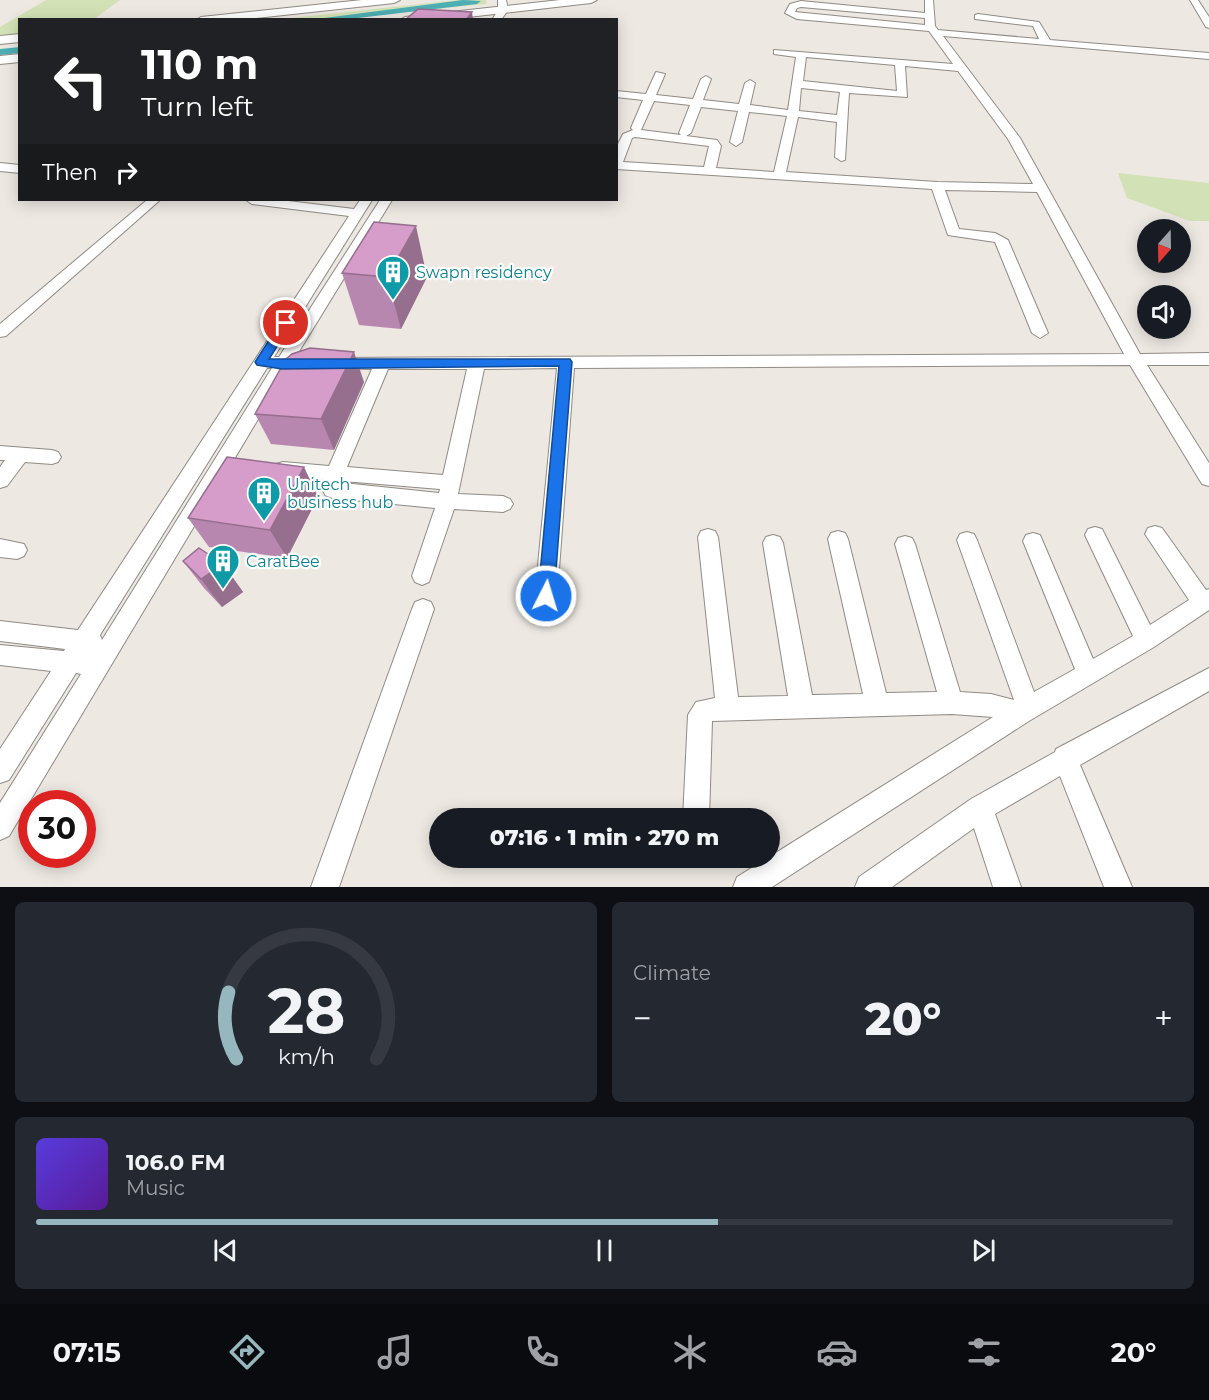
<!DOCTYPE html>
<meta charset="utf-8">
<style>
body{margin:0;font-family:Montserrat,sans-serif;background:#242831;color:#f1f3f6;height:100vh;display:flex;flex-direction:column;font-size:22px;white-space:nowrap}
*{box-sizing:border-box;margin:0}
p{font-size:20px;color:#9ea1a6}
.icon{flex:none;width:33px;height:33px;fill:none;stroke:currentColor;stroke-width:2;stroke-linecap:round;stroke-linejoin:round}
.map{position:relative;height:887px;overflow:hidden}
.details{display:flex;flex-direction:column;gap:15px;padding:15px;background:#0d0f14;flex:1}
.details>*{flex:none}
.top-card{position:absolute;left:18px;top:18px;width:600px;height:183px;border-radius:0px;box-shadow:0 3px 15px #0003;background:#202124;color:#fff;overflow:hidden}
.needle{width:39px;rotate:200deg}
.buttons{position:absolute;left:1137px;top:219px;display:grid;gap:12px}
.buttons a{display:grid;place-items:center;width:54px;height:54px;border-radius:50%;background:#171b24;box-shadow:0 3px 15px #0003;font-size:30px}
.speed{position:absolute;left:18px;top:790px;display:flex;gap:12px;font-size:30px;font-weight:700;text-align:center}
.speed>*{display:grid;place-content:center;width:78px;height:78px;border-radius:50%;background:#171b24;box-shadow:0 3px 15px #0003;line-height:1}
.speed .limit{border:9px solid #d22;background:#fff;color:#111}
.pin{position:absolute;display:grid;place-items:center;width:51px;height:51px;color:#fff;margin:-26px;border:3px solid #fff;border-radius:50%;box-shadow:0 2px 6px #0007}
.me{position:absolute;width:66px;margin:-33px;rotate:5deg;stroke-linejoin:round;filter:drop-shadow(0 0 4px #0008)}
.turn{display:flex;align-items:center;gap:21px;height:126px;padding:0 24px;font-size:27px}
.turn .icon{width:78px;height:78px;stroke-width:2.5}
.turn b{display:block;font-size:42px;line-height:51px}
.then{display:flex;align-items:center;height:57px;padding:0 24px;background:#0003;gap:12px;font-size:22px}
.big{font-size:45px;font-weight:800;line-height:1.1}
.details .widget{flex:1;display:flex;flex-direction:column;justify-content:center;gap:9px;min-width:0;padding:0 21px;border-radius:9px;background:#242831}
.details .dial{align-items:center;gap:0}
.dial svg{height:156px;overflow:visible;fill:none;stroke:#363941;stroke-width:7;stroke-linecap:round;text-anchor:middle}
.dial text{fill:#f1f3f6;stroke:none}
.song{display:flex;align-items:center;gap:18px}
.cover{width:72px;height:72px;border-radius:9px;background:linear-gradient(135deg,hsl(250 70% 55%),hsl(270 70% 35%))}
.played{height:6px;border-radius:3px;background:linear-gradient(90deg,#97b7bf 60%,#363941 60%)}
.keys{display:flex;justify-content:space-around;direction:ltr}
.heat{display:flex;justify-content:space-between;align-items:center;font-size:33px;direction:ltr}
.details .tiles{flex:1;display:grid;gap:15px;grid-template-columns:1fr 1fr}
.widget:last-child{grid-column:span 2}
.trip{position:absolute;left:429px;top:808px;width:351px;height:60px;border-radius:30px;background:#171b24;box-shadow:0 3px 15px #0003;font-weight:800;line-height:60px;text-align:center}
.tabs{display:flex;height:96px;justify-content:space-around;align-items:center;background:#090b0e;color:#9ea1a6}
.tabs .icon{width:42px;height:42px}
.tabs .selected{color:#97b7bf}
.tabs b{font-size:27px;color:#f1f3f6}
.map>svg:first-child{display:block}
.green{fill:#d3e2b6}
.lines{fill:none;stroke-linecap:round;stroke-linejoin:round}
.canal{fill:#4daeb3;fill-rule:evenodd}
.minor-casing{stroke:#8f8b85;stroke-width:2}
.major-casing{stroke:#8f8b85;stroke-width:2}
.minor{fill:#fff;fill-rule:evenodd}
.major{fill:#fff;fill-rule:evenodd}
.wall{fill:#b887af}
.shaded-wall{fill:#966e8e}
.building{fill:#d69dcb;stroke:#966e8e;stroke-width:1.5}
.route{fill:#1a73e8;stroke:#114b97;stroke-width:1.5}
.labels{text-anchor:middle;stroke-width:4.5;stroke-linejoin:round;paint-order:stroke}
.culture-label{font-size:16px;fill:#0d838f;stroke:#fff;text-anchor:start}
</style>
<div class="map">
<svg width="1209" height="887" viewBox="0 0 1209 887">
<rect width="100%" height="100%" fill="#ede8e2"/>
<g class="green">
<path d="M 46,0 L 120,0 L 94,19 L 20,20 L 19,35 L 0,36 L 0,27 Z"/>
<path d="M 458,0 L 486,0 L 487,4 L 331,19 L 272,20 Z"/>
<path d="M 1118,173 L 1209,183 L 1209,221 L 1190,221 L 1127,198 Z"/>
</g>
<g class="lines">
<g class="canal">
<path d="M 463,0 L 481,1 L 477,4 L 341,20 L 309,20 Z"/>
<path d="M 20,47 L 20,53 L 0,55 L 0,49 Z"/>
</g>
<g class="minor-casing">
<g id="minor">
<path d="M 498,0 L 506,0 L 508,10 L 501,20 L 492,20 L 498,10 Z"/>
<path d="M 925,0 L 933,0 L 935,26 L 938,30 L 1039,39 L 1033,26 L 975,19 L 975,15 L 978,14 L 1039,22 L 1050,40 L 1209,53 L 1209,59 L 943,36 L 1020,138 L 1140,354 L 1209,353 L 1209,365 L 1147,365 L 1209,463 L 1209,486 L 1202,484 L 1130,365 L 574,368 L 557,596 L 553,603 L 546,605 L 539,603 L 535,596 L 557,368 L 484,369 L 458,494 L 503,496 L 510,499 L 513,504 L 510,509 L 503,512 L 454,509 L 429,582 L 422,585 L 415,582 L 412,576 L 435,508 L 332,498 L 325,495 L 323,490 L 324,480 L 276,474 L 274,469 L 276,464 L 283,462 L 329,466 L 372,369 L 329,368 L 327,364 L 329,360 L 335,358 L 1124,354 L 1037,192 L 945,190 L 959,229 L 995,233 L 1008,240 L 1048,333 L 1040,338 L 1032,333 L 995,242 L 948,235 L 932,189 L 616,169 L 616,148 L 623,134 L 633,130 L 631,128 L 643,100 L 616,97 L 616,91 L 646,94 L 656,72 L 665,74 L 656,95 L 693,99 L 701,79 L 706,76 L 711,79 L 703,100 L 739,104 L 745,83 L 750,80 L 755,83 L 750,105 L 788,110 L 796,57 L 774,54 L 774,50 L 953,64 L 929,31 L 797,19 L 785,13 L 790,4 L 801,1 L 925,13 ZM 801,7 L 925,18 L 925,25 L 795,12 L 797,8 ZM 806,57 L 895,65 L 897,91 L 803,81 ZM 905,66 L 958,71 L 1008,139 L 1033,184 L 937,182 L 786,172 L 798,117 L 837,122 L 835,157 L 841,161 L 845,160 L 849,93 L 907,97 ZM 801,88 L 840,92 L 837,115 L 799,111 ZM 654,101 L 690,105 L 679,133 L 681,135 L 641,130 ZM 701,107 L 738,111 L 730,142 L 736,146 L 742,142 L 749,112 L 787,116 L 774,172 L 716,168 L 721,146 L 717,140 L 686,136 L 691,133 ZM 635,137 L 709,146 L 704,167 L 623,162 L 632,138 ZM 388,369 L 467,369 L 443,475 L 347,467 ZM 343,481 L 440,489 L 439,493 L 343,483 Z"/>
<path d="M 1190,0 L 1198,0 L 1209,17 L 1209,28 L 1206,27 Z"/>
<path d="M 0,163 L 20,165 L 20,173 L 0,171 Z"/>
<path d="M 147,200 L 160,200 L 6,336 L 0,337 L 0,324 Z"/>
<path d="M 246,200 L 280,200 L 354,209 L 360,200 L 372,200 L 274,357 L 279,357 L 380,200 L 392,200 L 295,358 L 313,360 L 315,364 L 313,368 L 288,369 L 9,836 L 0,840 L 0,803 L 81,674 L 76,673 L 9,780 L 0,783 L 0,749 L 51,671 L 0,665 L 0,645 L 64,651 L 65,649 L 0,641 L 0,621 L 78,630 L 349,216 L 252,204 ZM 267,368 L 272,368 L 102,640 L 100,635 Z"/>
<path d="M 0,446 L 52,450 L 58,452 L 61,457 L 58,462 L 52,464 L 25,462 L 7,486 L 0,488 L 0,467 L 5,460 L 0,460 Z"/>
<path d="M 1155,526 L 1162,528 L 1206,590 L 1209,589 L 1209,610 L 1154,647 L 1029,721 L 772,887 L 733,887 L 737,877 L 993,717 L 952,714 L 712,721 L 709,819 L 683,819 L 688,715 L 696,702 L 715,698 L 698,537 L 701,531 L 708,529 L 715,531 L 718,537 L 738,697 L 788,696 L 763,543 L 766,537 L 773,535 L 780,537 L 783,543 L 812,695 L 863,694 L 828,539 L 831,533 L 838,531 L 845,533 L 848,539 L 886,693 L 937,692 L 895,544 L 898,538 L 905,536 L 912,538 L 915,544 L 960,692 L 991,694 L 1014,700 L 957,540 L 960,534 L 967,532 L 974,534 L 977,540 L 1034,692 L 1075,669 L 1023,541 L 1026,535 L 1033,533 L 1040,535 L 1093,659 L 1133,636 L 1085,535 L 1088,529 L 1095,527 L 1102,529 L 1150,625 L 1189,600 L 1145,534 L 1148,528 Z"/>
<path d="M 0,539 L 24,544 L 27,550 L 24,556 L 17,559 L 0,557 Z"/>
<path d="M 423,599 L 431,602 L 434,609 L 339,887 L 311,887 L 412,609 L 415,602 Z"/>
<path d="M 1209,668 L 1209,691 L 1080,765 L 1132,887 L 1104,887 L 1060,776 L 995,814 L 1021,887 L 993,887 L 974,828 L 892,887 L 855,887 L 859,877 L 971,799 L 1055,752 L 1056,749 Z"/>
</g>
</g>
<g class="major-casing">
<g id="major">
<path d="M 362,0 L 400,0 L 394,3 L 239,20 L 196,20 L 201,17 Z"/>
<path d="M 560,0 L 597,0 L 591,3 L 442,20 L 400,20 L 405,17 Z"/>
<path d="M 20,34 L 20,42 L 0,44 L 0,36 Z"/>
<path d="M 20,54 L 20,62 L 0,64 L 0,56 Z"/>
</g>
</g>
<use href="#minor" class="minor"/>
<use href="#major" class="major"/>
</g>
<g class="wall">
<path d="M 342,273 L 427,277 L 401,329 L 359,325 Z"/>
<path d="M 364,382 L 334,450 L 271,444 L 255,414 Z"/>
<path d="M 318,497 L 287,558 L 209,547 L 188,518 Z"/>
<path d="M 183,561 L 223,564 L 243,592 L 222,607 L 204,588 Z"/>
</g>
<g class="shaded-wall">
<path d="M 472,12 L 473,20 L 466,20 Z"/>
<path d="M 416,226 L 427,277 L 401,329 L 387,277 Z"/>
<path d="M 354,352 L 364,382 L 334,450 L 321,419 Z"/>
<path d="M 304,467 L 318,497 L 287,558 L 270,530 Z"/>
<path d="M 223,564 L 243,592 L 222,607 L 201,579 Z"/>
</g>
<g class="building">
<path d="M 418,9 L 472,12 L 466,20 L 405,20 Z"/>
<path d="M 374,222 L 416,226 L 387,277 L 342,273 Z"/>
<path d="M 310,348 L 354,352 L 321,419 L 255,414 L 286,359 L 292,354 Z"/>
<path d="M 227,457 L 304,467 L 270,530 L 188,518 Z"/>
<path d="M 199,548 L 223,564 L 201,579 L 183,561 Z"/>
</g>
<path class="route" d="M 286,319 L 292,323 L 269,359 L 570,359 L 572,362 L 554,596 L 552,601 L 546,604 L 540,601 L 538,596 L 559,366 L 282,369 L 257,365 L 255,362 L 257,359 L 282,320 Z"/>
<defs>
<g id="building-pin" transform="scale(1.725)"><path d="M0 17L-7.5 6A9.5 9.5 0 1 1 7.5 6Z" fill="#0f9aa8" stroke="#fff"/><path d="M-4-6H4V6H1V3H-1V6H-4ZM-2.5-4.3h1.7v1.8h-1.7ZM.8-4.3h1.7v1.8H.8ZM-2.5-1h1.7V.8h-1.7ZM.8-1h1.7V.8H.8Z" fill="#fff"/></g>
</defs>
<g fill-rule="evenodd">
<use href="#building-pin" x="393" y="272"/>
<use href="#building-pin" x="264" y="493"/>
<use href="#building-pin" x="223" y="561"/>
</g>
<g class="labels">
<g class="culture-label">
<text x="416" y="278">Swapn residency</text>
<text x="287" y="490">Unitech<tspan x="287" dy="18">business hub</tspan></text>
<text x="246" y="567">CaratBee</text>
</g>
</g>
</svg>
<div class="buttons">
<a><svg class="needle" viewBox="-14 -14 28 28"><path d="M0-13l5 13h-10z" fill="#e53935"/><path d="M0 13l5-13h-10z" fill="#9ea1a6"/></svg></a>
<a><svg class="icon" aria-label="sound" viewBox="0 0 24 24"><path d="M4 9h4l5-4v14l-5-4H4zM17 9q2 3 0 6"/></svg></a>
</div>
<div class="speed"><div class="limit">30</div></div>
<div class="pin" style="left:286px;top:323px;background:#d93025"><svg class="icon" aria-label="arrive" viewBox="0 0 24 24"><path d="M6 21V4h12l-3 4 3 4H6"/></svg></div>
<svg class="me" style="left:546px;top:596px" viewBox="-20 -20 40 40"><circle r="17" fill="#1a73e8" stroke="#fff" stroke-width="3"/><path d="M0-11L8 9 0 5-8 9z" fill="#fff"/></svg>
<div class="trip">07:16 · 1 min · 270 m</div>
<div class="top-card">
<div class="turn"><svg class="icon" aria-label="left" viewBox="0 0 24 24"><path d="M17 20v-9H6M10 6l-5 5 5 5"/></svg><div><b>110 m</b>Turn left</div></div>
<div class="then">Then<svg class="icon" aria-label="right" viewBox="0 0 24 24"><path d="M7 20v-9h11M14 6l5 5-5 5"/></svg></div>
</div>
</div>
<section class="details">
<div class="tiles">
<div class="widget dial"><svg viewBox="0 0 100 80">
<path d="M14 69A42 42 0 1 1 86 69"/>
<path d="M14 69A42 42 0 0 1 10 35" stroke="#97b7bf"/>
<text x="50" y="56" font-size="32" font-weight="700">28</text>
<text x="50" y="72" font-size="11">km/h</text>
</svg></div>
<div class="widget"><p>Climate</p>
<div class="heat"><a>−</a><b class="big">20°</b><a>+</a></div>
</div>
<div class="widget">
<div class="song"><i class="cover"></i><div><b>106.0 FM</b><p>Music</p></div></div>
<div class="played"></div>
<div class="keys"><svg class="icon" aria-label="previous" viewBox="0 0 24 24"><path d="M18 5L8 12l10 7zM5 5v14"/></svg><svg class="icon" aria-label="pause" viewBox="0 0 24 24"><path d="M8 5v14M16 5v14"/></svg><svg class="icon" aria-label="next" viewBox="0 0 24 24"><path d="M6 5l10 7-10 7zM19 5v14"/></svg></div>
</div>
</div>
</section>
<nav class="tabs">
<b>07:15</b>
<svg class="icon selected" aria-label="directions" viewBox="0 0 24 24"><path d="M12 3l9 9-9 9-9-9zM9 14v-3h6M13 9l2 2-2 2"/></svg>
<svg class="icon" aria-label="music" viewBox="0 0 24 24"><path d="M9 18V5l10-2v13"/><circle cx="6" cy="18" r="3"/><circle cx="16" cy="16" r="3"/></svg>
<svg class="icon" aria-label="phone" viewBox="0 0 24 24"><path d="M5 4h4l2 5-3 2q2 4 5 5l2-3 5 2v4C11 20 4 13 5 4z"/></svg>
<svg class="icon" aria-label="climate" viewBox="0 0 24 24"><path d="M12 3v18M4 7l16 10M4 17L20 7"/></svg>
<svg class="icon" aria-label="car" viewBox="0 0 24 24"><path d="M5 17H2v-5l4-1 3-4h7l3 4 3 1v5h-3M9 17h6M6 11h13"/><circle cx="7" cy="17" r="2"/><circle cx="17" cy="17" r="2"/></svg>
<svg class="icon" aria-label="filters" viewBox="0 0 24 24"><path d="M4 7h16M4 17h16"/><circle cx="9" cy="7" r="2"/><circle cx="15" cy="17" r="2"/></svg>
<b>20°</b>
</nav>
